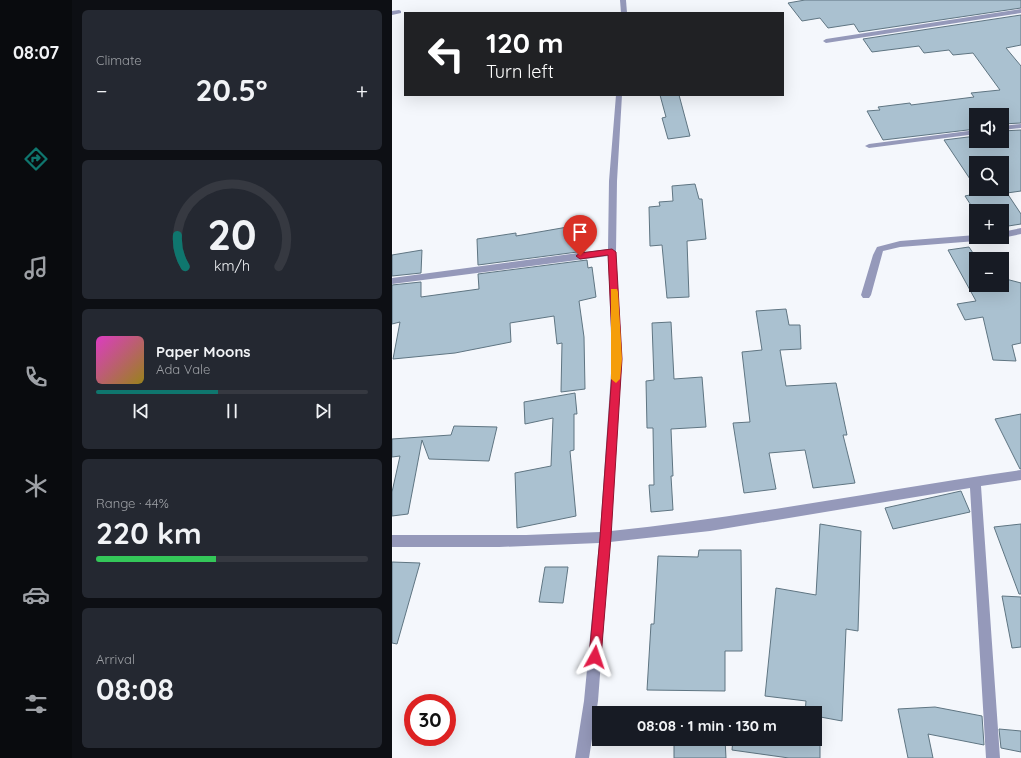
<!DOCTYPE html>
<meta charset="utf-8">
<style>
body{margin:0;font-family:Quicksand,sans-serif;background:#242831;color:#f1f3f6;height:100vh;display:flex;flex-direction:column;font-size:15px;white-space:nowrap}
*{box-sizing:border-box;margin:0}
p{font-size:13px;color:#9ea1a6}
.icon{flex:none;width:22px;height:22px;fill:none;stroke:currentColor;stroke-width:2;stroke-linecap:round;stroke-linejoin:round}
.map{position:relative;flex:1;overflow:hidden}
.drawer{display:flex;flex-direction:column;gap:10px;padding:10px;background:#0d0f14;width:320px}
.drawer>*{flex:none}
.top-card{position:absolute;left:12px;top:12px;width:380px;height:84px;border-radius:0px;box-shadow:0 4px 16px #0002;background:#202124;color:#fff;overflow:hidden}
.controls{position:absolute;left:577px;top:108px;display:grid;gap:8px}
.controls a{display:grid;place-items:center;width:40px;height:40px;border-radius:0px;background:#171b24;box-shadow:0 4px 16px #0002;font-size:20px}
.speed{position:absolute;left:12px;top:694px;display:flex;gap:8px;font-size:20px;font-weight:700;text-align:center}
.speed>*{display:grid;place-content:center;width:52px;height:52px;border-radius:50%;background:#171b24;box-shadow:0 4px 16px #0002;line-height:1}
.speed .limit{border:6px solid #d22;background:#fff;color:#111}
.pin{position:absolute;display:grid;place-items:center;width:34px;height:34px;color:#fff;margin:-41px -17px;border-radius:50% 50% 50% 0;rotate:-45deg;box-shadow:0 0 4px #0007}
.pin .icon{rotate:45deg}
.me{position:absolute;width:44px;margin:-22px;rotate:5deg;stroke-linejoin:round;filter:drop-shadow(0 0 3px #0008)}
.turn{display:flex;align-items:center;gap:14px;height:84px;padding:0 16px;font-size:18px}
.turn .icon{width:52px;height:52px;stroke-width:2.5}
.turn b{display:block;font-size:28px;line-height:34px}
.big{font-size:30px;font-weight:700;line-height:1.1}
.drawer .tile{flex:1;display:flex;flex-direction:column;justify-content:center;gap:6px;min-width:0;padding:0 14px;border-radius:6px;background:#242831}
.drawer .dial{align-items:center;gap:0}
.dial svg{height:104px;overflow:visible;fill:none;stroke:#363941;stroke-width:7;stroke-linecap:round;text-anchor:middle}
.dial text{fill:#f1f3f6;stroke:none}
.song{display:flex;align-items:center;gap:12px}
.cover{width:48px;height:48px;border-radius:6px;background:linear-gradient(135deg,hsl(310 70% 55%),hsl(50 70% 35%))}
.played{height:4px;border-radius:2px;background:linear-gradient(90deg,#0f766e 45%,#363941 45%)}
.keys{display:flex;justify-content:space-around;direction:ltr}
.heat{display:flex;justify-content:space-between;align-items:center;font-size:22px;direction:ltr}
.charge{height:6px;border-radius:3px;background:linear-gradient(90deg,#34c759 44%,#363941 0)}
.trip{position:absolute;left:200px;top:706px;width:230px;height:40px;border-radius:0px;background:#171b24;box-shadow:0 4px 16px #0002;font-weight:700;line-height:40px;text-align:center}
main{display:flex;flex:1;min-height:0}
.tab-bar{display:flex;flex-direction:column;width:72px;justify-content:space-around;align-items:center;background:#090b0e;color:#9ea1a6}
.tab-bar .icon{width:28px;height:28px}
.tab-bar .selected{color:#0f766e}
.tab-bar b{font-size:18px;color:#f1f3f6}
.map>svg:first-child{display:block}
.building{fill:#aac1d0;stroke:#5f7582}
.lines{fill:none;stroke-linecap:round;stroke-linejoin:round}
.minor{fill:#9599ba;fill-rule:evenodd}
.route{fill:#e11d48;stroke:#92132f}
.slow{fill:#f59e0b}
</style>
<main>
<nav class="tab-bar">
<b>08:07</b>
<svg class="icon selected" aria-label="directions" viewBox="0 0 24 24"><path d="M12 3l9 9-9 9-9-9zM9 14v-3h6M13 9l2 2-2 2"/></svg>
<svg class="icon" aria-label="music" viewBox="0 0 24 24"><path d="M9 18V5l10-2v13"/><circle cx="6" cy="18" r="3"/><circle cx="16" cy="16" r="3"/></svg>
<svg class="icon" aria-label="phone" viewBox="0 0 24 24"><path d="M5 4h4l2 5-3 2q2 4 5 5l2-3 5 2v4C11 20 4 13 5 4z"/></svg>
<svg class="icon" aria-label="climate" viewBox="0 0 24 24"><path d="M12 3v18M4 7l16 10M4 17L20 7"/></svg>
<svg class="icon" aria-label="car" viewBox="0 0 24 24"><path d="M5 17H2v-5l4-1 3-4h7l3 4 3 1v5h-3M9 17h6M6 11h13"/><circle cx="7" cy="17" r="2"/><circle cx="17" cy="17" r="2"/></svg>
<svg class="icon" aria-label="filters" viewBox="0 0 24 24"><path d="M4 7h16M4 17h16"/><circle cx="9" cy="7" r="2"/><circle cx="15" cy="17" r="2"/></svg>
</nav>
<section class="drawer">
<div class="tile"><p>Climate</p>
<div class="heat"><a>−</a><b class="big">20.5°</b><a>+</a></div>
</div>
<div class="tile dial"><svg viewBox="0 0 100 80">
<path d="M14 69A42 42 0 1 1 86 69"/>
<path d="M14 69A42 42 0 0 1 8 45" stroke="#0f766e"/>
<text x="50" y="56" font-size="32" font-weight="700">20</text>
<text x="50" y="72" font-size="11">km/h</text>
</svg></div>
<div class="tile">
<div class="song"><i class="cover"></i><div><b>Paper Moons</b><p>Ada Vale</p></div></div>
<div class="played"></div>
<div class="keys"><svg class="icon" aria-label="previous" viewBox="0 0 24 24"><path d="M18 5L8 12l10 7zM5 5v14"/></svg><svg class="icon" aria-label="pause" viewBox="0 0 24 24"><path d="M8 5v14M16 5v14"/></svg><svg class="icon" aria-label="next" viewBox="0 0 24 24"><path d="M6 5l10 7-10 7zM19 5v14"/></svg></div>
</div>
<div class="tile"><p>Range · 44%</p><b class="big">220 km</b><div class="charge"></div></div>
<div class="tile"><p>Arrival</p><b class="big">08:08</b></div>
</section>
<div class="map">
<svg width="629" height="758" viewBox="0 0 629 758">
<rect width="100%" height="100%" fill="#f4f7fc"/>
<g class="building">
<path d="M 413,0 L 629,0 L 629,8 L 467,32 L 462,24 L 436,28 L 428,18 L 410,21 L 396,3 Z"/>
<path d="M 629,15 L 629,45 L 614,48 L 629,66 L 629,123 L 610,124 L 610,115 L 584,115 L 584,129 L 491,140 L 475,111 L 488,110 L 486,107 L 518,103 L 519,105 L 582,97 L 579,93 L 608,90 L 581,53 L 561,55 L 557,50 L 532,53 L 527,46 L 480,52 L 471,39 Z"/>
<path d="M 268,95 L 287,95 L 298,136 L 276,139 L 270,118 L 274,117 Z"/>
<path d="M 629,130 L 629,191 L 615,193 L 629,214 L 629,224 L 610,227 L 610,211 L 584,211 L 584,213 L 573,196 L 587,193 L 584,189 L 610,189 L 610,163 L 584,163 L 584,188 L 552,140 L 584,136 L 584,141 L 610,141 L 610,131 Z"/>
<path d="M 303,184 L 307,199 L 310,199 L 314,239 L 295,241 L 297,297 L 275,298 L 270,245 L 258,246 L 257,207 L 268,206 L 267,202 L 281,201 L 280,186 Z"/>
<path d="M 187,225 L 193,251 L 86,265 L 85,239 L 124,233 L 124,236 Z"/>
<path d="M 577,247 L 585,259 L 584,285 L 610,285 L 610,278 L 629,283 L 629,343 L 620,345 L 624,361 L 601,360 L 591,317 L 573,320 L 565,304 L 584,301 L 556,250 Z"/>
<path d="M 30,250 L 29,273 L 0,276 L 0,255 Z"/>
<path d="M 195,260 L 196,268 L 200,267 L 204,297 L 187,301 L 192,337 L 193,389 L 169,392 L 170,343 L 165,344 L 162,316 L 118,323 L 119,342 L 63,353 L 1,359 L 8,322 L 0,324 L 0,285 L 29,282 L 29,297 L 87,289 L 86,274 Z"/>
<path d="M 394,309 L 397,325 L 408,325 L 409,349 L 388,350 L 394,386 L 444,383 L 455,435 L 451,435 L 463,483 L 421,488 L 413,450 L 377,453 L 384,489 L 352,493 L 341,423 L 358,422 L 350,352 L 370,350 L 364,311 Z"/>
<path d="M 279,322 L 282,379 L 310,377 L 314,427 L 279,429 L 281,476 L 279,476 L 281,510 L 259,512 L 257,485 L 262,485 L 261,428 L 255,428 L 254,381 L 262,380 L 260,323 Z"/>
<path d="M 183,393 L 185,414 L 182,414 L 182,450 L 178,451 L 184,516 L 125,528 L 123,473 L 159,466 L 161,418 L 133,424 L 132,402 Z"/>
<path d="M 629,414 L 629,469 L 628,469 L 603,419 Z"/>
<path d="M 62,426 L 105,427 L 97,461 L 37,459 L 30,440 L 16,514 L 0,516 L 0,492 L 8,456 L 0,457 L 0,439 L 59,435 Z"/>
<path d="M 569,491 L 578,512 L 501,529 L 493,508 Z"/>
<path d="M 428,524 L 469,531 L 466,631 L 454,629 L 450,721 L 423,716 L 423,713 L 413,713 L 414,701 L 373,696 L 384,588 L 424,595 Z"/>
<path d="M 629,524 L 629,594 L 627,594 L 602,527 Z"/>
<path d="M 307,550 L 349,550 L 350,651 L 333,651 L 333,691 L 255,690 L 259,624 L 262,624 L 266,556 L 306,557 Z"/>
<path d="M 0,562 L 28,563 L 5,644 L 0,643 Z"/>
<path d="M 153,567 L 176,567 L 171,603 L 147,602 Z"/>
<path d="M 610,596 L 629,597 L 629,647 L 620,648 Z"/>
<path d="M 543,707 L 590,716 L 592,745 L 536,734 L 541,758 L 516,758 L 506,709 Z"/>
<path d="M 607,729 L 629,731 L 629,752 L 609,748 Z"/>
<path d="M 282,739 L 333,739 L 334,758 L 282,758 Z"/>
<path d="M 341,739 L 428,739 L 428,758 L 397,758 L 340,750 Z"/>
</g>
<g class="lines">
<g class="minor">
<path d="M 228,0 L 234,0 L 235,13 L 229,13 Z"/>
<path d="M 629,9 L 629,13 L 434,43 L 431,41 L 434,39 Z"/>
<path d="M 7,10 L 9,11 L 9,13 L 0,15 L 0,11 Z"/>
<path d="M 224,95 L 230,95 L 225,181 L 224,252 L 230,359 L 219,531 C 357,517 493,489 629,470 L 629,480 L 589,486 L 608,758 L 594,758 L 578,488 L 318,531 L 218,542 L 206,701 L 197,758 L 183,758 L 192,701 L 207,543 L 107,547 L 0,547 L 0,535 L 134,535 L 208,532 L 220,359 L 216,256 L 0,284 L 0,278 L 216,249 L 217,181 Z"/>
<path d="M 629,124 L 629,128 L 610,130 L 610,126 Z"/>
<path d="M 584,130 L 584,134 L 477,148 L 473,146 L 477,144 Z"/>
<path d="M 629,228 L 629,234 L 610,238 L 607,237 L 610,237 L 610,232 Z"/>
<path d="M 584,235 L 584,237 L 601,237 L 597,240 L 508,247 L 491,251 L 479,295 L 477,298 L 471,298 L 469,295 L 481,255 L 485,247 L 508,241 Z"/>
</g>
</g>
<path class="route" d="M 220,249 L 224,252 L 230,359 L 219,537 L 209,657 L 207,661 L 203,662 L 199,661 L 197,657 L 208,537 L 221,359 L 216,255 L 188,259 L 184,256 L 188,253 Z"/>
<path class="slow" d="M 219,289 L 225,289 L 226,292 L 230,359 L 228,379 L 224,383 L 219,379 Z"/>
</svg>
<div class="controls">
<a><svg class="icon" aria-label="sound" viewBox="0 0 24 24"><path d="M4 9h4l5-4v14l-5-4H4zM17 9q2 3 0 6"/></svg></a>
<a><svg class="icon" aria-label="search" viewBox="0 0 24 24"><circle cx="10" cy="10" r="6"/><path d="M15 15l6 6"/></svg></a>
<a>+</a>
<a>−</a>
</div>
<div class="speed"><div class="limit">30</div></div>
<div class="pin" style="left:188px;top:256px;background:#d93025"><svg class="icon" aria-label="arrive" viewBox="0 0 24 24"><path d="M6 21V4h12l-3 4 3 4H6"/></svg></div>
<svg class="me" style="left:203px;top:657px" viewBox="-20 -20 40 40"><path d="M0-17L14 15 0 8-14 15z" fill="#e11d48" stroke="#fff" stroke-width="4"/></svg>
<div class="trip">08:08 · 1 min · 130 m</div>
<div class="top-card">
<div class="turn"><svg class="icon" aria-label="left" viewBox="0 0 24 24"><path d="M17 20v-9H6M10 6l-5 5 5 5"/></svg><div><b>120 m</b>Turn left</div></div>
</div>
</div>
</main>
